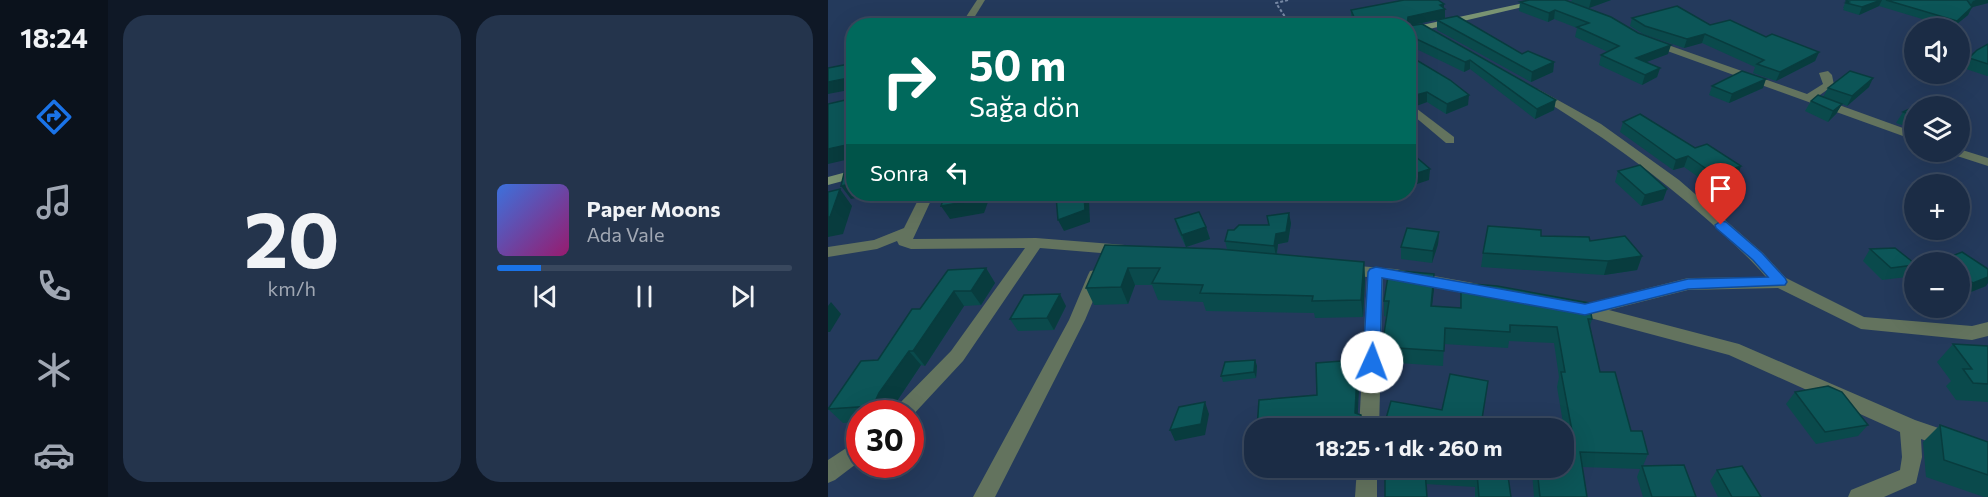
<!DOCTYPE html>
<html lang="tr">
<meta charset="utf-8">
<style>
body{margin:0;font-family:Commissioner,sans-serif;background:#24344c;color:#f1f3f6;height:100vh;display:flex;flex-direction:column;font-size:22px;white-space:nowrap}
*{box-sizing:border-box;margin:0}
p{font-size:20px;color:#a0a7b3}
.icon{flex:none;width:33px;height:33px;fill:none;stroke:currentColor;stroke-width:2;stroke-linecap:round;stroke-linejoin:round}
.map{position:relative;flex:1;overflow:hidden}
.drawer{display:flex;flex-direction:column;gap:15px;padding:15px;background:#0f1826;width:720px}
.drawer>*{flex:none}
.guide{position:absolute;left:18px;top:18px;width:570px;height:183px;border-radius:24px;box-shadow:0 6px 24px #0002,0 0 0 2px #39485e;background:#00695c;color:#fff;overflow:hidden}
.tools{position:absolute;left:1076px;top:18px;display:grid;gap:12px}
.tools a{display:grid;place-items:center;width:66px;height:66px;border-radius:50%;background:#1b2c45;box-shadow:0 6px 24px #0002,0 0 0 2px #39485e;font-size:30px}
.speed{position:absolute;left:18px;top:400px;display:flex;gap:12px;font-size:30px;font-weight:700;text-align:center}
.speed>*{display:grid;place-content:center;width:78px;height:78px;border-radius:50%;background:#1b2c45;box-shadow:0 6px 24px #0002,0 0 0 2px #39485e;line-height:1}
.speed .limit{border:9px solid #d22;background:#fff;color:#111}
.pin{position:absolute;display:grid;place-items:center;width:51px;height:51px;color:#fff;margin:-62px -26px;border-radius:50% 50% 50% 0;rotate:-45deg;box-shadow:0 0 6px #0007}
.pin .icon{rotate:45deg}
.me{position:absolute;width:66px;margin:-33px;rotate:2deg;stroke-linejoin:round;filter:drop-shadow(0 0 4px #0008)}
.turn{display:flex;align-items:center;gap:21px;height:126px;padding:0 24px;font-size:27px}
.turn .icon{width:78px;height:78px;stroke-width:2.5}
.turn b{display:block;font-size:42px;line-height:51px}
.then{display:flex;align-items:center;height:57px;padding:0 24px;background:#0003;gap:12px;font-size:22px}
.drawer .tile{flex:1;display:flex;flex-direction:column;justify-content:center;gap:9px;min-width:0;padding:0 21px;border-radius:24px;background:#24344c}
.drawer .dial{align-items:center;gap:0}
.dial b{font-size:78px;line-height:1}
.song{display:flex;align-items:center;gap:18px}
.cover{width:72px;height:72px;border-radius:9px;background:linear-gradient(135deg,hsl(220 70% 55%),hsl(320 70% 35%))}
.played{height:6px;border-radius:3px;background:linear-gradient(90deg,#1a73e8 15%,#39485e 15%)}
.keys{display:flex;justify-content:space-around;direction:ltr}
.drawer .tiles{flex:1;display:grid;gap:15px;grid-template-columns:repeat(2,1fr)}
.trip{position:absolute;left:416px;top:418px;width:330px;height:60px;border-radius:24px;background:#1b2c45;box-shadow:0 6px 24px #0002,0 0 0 2px #39485e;font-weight:700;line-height:60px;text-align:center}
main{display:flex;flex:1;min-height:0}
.tabs{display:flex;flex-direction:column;width:108px;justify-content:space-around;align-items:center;background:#0b121c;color:#a0a7b3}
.tabs .icon{width:42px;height:42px}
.tabs .current{color:#1a73e8}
.tabs b{font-size:27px;color:#f1f3f6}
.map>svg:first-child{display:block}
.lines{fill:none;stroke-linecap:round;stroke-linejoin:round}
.path{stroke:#7789a5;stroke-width:2;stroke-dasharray:3 2;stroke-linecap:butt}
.street{fill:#63735e;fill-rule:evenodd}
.secondary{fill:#799372;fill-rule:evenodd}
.wall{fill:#0a4a4c}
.shaded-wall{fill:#083c3e}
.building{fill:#0c5658;stroke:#083c3e;stroke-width:1.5}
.route{fill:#1a73e8;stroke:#114b97;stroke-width:1.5}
</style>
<main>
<nav class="tabs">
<b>18:24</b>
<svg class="icon current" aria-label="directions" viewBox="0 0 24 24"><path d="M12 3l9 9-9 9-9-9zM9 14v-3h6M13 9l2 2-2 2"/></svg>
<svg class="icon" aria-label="music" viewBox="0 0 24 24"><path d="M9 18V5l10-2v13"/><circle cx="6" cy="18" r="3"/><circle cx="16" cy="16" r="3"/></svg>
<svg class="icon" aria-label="phone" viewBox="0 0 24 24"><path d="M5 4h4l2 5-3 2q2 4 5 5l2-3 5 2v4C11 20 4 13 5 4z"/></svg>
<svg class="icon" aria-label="climate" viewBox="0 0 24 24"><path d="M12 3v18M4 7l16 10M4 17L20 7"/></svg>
<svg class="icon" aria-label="car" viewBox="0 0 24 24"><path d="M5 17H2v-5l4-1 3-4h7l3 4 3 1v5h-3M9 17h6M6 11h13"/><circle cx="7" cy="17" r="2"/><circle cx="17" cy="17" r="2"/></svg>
</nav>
<section class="drawer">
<div class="tiles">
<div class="tile dial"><b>20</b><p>km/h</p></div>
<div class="tile">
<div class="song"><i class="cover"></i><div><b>Paper Moons</b><p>Ada Vale</p></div></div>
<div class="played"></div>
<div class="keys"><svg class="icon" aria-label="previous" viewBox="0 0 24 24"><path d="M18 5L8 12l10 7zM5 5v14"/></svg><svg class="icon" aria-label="pause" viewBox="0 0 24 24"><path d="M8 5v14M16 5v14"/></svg><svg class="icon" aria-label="next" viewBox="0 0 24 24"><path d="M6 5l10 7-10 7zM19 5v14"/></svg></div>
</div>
</div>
</section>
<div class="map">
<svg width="1160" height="497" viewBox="0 0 1160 497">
<rect width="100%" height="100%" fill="#243a5c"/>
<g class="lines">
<path class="path" d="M 460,0 L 448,3 L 463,26"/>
<g class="street">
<path d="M 149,0 L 157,0 L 141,26 L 132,26 Z"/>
<path d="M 234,16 L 238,19 L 239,26 L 230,26 L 230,19 Z"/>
<path d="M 820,40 L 826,40 L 979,94 L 995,84 L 991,73 L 1000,71 L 1004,75 L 1006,85 L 989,97 L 1086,132 L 1086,140 L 820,44 Z"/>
<path d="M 710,89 L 773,124 L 851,180 L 935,253 L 958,278 L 1036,317 L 1144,326 L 1160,322 L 1160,336 L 1144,340 L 1033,329 L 950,288 L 860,290 L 781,310 L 911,344 L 1087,420 L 1160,445 L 1160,463 L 1093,439 L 1094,457 L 1088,483 L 1056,497 L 1020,497 L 1023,490 L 1072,470 L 1074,457 L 1072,432 L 901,355 L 736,311 L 734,307 L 736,303 L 742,301 L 757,304 L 860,278 L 938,277 C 921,257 901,240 882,222 C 827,173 769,132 706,94 L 706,90 Z"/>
<path d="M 580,102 L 626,137 L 626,143 L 618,143 L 580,111 Z"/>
<path d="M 1131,149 L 1160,158 L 1160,166 L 1126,155 L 1124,152 L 1131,152 Z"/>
<path d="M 93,194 L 106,194 L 85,239 L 208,238 L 297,245 L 305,250 L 297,255 L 212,248 L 135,361 L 82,418 L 82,414 L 64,414 L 67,408 L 123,351 L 197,248 L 83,249 L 71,245 L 69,241 L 49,249 L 0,257 L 0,247 L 46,240 L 76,228 Z"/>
<path d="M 518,265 L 567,269 L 651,284 L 657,286 L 659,290 L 657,294 L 651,296 L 555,278 L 551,429 L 531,429 L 539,277 L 512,274 L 510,270 L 512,266 Z"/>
<path d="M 268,270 L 274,271 L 276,275 L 257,320 L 167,497 L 145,497 L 241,320 L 260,275 L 262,271 Z"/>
<path d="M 32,439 L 32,461 L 7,480 L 0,483 L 0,460 Z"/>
<path d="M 529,468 L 549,468 L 549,497 L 527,497 Z"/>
</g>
<g class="secondary">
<path d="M 709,0 L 725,0 L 580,34 L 580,28 Z"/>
<path d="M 26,170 L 26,178 L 0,185 L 0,177 Z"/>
</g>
</g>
<g class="wall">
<path d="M 701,0 L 840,54 L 818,62 L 832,68 L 829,77 L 814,85 L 771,65 L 773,55 L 780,52 L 747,37 L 749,28 L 726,19 L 720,22 L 691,11 L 692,2 Z"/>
<path d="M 744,0 L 783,0 L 761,8 L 743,2 Z"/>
<path d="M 1019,0 L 1160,0 L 1160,3 L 1144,7 L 1140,15 L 1124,28 L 1051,6 L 1031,15 L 1015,10 L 1016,8 L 1015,8 L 1018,1 Z"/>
<path d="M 616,4 L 616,8 L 617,9 L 617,18 L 580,26 L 526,26 L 523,19 L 523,10 Z"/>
<path d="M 804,18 L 882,25 L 938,37 L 991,52 L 987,61 L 948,81 L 925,73 L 927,67 L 874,43 L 856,48 L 815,34 L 802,26 Z"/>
<path d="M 609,20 L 694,54 L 726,62 L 725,72 L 703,82 L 609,30 Z"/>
<path d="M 594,24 L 726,110 L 707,119 L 642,69 L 636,72 L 580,45 L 580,26 Z"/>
<path d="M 1160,44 L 1160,76 L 1159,76 L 1135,68 L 1141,58 Z"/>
<path d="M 580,55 L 640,105 L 618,114 L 599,102 L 588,106 L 580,100 Z"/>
<path d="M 884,86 L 935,88 L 901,103 L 881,95 Z"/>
<path d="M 1041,87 L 1019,106 L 1014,104 L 1008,114 L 1000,122 L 977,111 L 983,101 L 995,97 L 1000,88 Z"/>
<path d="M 1086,107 L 1086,129 L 1068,123 L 1075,112 Z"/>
<path d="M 795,122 L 913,166 L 909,177 L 883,186 L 856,167 L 845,170 L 792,132 Z"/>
<path d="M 790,171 L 839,189 L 835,200 L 813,206 L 787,182 Z"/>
<path d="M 439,216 L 463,223 L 460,242 L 450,244 L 449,254 L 536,262 L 537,279 L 535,317 L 487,318 L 486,313 L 378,311 L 375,302 L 330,300 L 324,285 L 307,285 L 300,304 L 266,305 L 258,288 L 277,245 L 399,249 L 397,241 L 406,230 L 441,225 Z"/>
<path d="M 347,219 L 378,227 L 382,239 L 358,247 L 350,231 Z"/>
<path d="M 611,232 L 610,244 L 604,263 L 573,259 L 573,247 Z"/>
<path d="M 713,236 L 762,241 L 814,256 L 809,270 L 776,275 L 653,267 L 655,253 Z"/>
<path d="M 1042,249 L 1086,263 L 1086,267 L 1079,277 L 1054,280 L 1035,261 Z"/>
<path d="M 1131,262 L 1158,286 L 1135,295 L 1131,293 Z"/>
<path d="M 158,268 L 167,283 L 153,305 L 136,306 L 97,366 L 93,365 L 65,407 L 62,414 L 32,414 L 32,422 L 15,423 L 0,409 L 0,408 L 50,360 L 92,309 Z"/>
<path d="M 606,274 L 604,306 L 632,308 L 633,283 L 764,319 L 762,326 L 772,372 L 803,431 L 820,454 L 815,466 L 868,497 L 815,497 L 809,477 L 812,469 L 754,467 L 759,497 L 706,497 L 704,472 L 705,468 L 735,468 L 737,435 L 729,387 L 731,377 L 726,343 L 681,341 L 680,348 L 616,344 L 615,366 L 555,362 L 554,347 L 559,317 L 556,316 L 556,301 Z"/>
<path d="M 238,306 L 226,330 L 190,331 L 182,319 Z"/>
<path d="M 1125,344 L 1160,346 L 1160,402 L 1128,400 L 1118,386 L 1123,381 L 1109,362 Z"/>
<path d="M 427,360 L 429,366 L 428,378 L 395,382 L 393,376 Z"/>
<path d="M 967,392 L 1040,425 L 1030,436 L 988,444 L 958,404 Z"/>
<path d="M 1112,425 L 1160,442 L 1160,497 L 1156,497 L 1098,477 L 1095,442 Z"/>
<path d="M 431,468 L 461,468 L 432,470 Z"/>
<path d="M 557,468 L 676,468 L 683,497 L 647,497 L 647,487 L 598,484 Z"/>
<path d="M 889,470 L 933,497 L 890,497 L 882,481 Z"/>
</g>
<g class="shaded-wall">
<path d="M 763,0 L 783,0 L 761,8 Z"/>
<path d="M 1053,0 L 1054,0 L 1051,6 L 1031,15 L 1034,7 Z"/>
<path d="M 1148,0 L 1160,0 L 1160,3 L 1141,8 L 1145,1 Z"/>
<path d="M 616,4 L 616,9 L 617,9 L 617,18 L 579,26 L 580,17 Z"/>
<path d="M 1144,7 L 1140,15 L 1124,28 L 1129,21 Z"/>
<path d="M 727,10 L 726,19 L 720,22 L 721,13 Z"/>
<path d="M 877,34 L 874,43 L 856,48 L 859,39 Z"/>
<path d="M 843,45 L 840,54 L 805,67 L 808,58 Z"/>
<path d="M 991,52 L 987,61 L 948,81 L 952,72 Z"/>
<path d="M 642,60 L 642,69 L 636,72 L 637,62 Z"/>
<path d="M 726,62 L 725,72 L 703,82 L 704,72 Z"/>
<path d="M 832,68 L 829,77 L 814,85 L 817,75 Z"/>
<path d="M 26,77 L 26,89 L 0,94 L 0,82 Z"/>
<path d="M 1045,78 L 1041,87 L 1019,106 L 1024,96 Z"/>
<path d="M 938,79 L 935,88 L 901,103 L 904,94 Z"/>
<path d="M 599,92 L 599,102 L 588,106 L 588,95 Z"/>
<path d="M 641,95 L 640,105 L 618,114 L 619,104 Z"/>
<path d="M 728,100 L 726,110 L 707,119 L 709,109 Z"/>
<path d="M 1014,104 L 1008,114 L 1000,122 L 1005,111 Z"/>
<path d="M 23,144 L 26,158 L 0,164 L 0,149 Z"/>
<path d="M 860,156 L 856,167 L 845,170 L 848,160 Z"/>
<path d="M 913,166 L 909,177 L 883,186 L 887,175 Z"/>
<path d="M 602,169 L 601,180 L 580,187 L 580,176 Z"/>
<path d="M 26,183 L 26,194 L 47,194 L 23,199 L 13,186 Z"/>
<path d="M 12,189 L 24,206 L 15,234 L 0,237 L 0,217 Z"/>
<path d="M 839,189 L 835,200 L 813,206 L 817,195 Z"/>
<path d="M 150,194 L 163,194 L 156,213 L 122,219 L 113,206 Z"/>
<path d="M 256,194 L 258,194 L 261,201 L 262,222 L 236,231 L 230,220 Z"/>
<path d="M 461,213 L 463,223 L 460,242 L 450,244 L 448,256 L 446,246 L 448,234 Z"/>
<path d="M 378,227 L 382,239 L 358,247 L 354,235 Z"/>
<path d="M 611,232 L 610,244 L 604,263 L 605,251 Z"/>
<path d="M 814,256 L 809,270 L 776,275 L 780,261 Z"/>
<path d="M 536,262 L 537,279 L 535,317 L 533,300 Z"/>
<path d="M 158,268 L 167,283 L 153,305 L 143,291 Z"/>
<path d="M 300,268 L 307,285 L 300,304 L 293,287 Z"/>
<path d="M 606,274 L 606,290 L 602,322 L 603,306 Z"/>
<path d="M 1160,277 L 1160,283 L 1158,286 L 1135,295 L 1145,283 Z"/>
<path d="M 126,291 L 136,306 L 97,366 L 85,351 Z"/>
<path d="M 232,294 L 238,306 L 226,330 L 219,318 Z"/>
<path d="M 3,302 L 13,314 L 2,332 L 0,332 L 0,306 Z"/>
<path d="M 81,351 L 93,365 L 65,407 L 62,414 L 53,414 L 45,406 L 51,393 Z"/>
<path d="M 427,360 L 429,366 L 428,378 L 426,372 Z"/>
<path d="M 529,373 L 531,389 L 529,429 L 527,413 Z"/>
<path d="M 377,402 L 381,414 L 377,435 L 347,441 L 342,430 Z"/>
</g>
<g class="building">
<path d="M 576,0 L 610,0 L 616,4 L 612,5 L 617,9 L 580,17 L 579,26 L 560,26 L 550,21 L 547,26 L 530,26 L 523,10 Z"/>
<path d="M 701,0 L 737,0 L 783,17 L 810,33 L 843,45 L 808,58 L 832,68 L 817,75 L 773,55 L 791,46 L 749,27 L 761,23 L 727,10 L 721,13 L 692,2 Z"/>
<path d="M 1019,0 L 1053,0 L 1034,7 L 1018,3 L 1021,2 L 1018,1 Z"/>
<path d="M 1058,0 L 1139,0 L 1144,7 L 1129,21 Z"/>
<path d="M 849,6 L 882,25 L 902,20 L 938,37 L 944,34 L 991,52 L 952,72 L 929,64 L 936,60 L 877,34 L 859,39 L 817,26 L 804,18 Z"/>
<path d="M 629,16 L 694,54 L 700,51 L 726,62 L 704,72 L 609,20 Z"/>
<path d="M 594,24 L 728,100 L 709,109 L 642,60 L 637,62 L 580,35 L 580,26 Z"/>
<path d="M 1160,44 L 1160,64 L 1141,58 L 1149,50 Z"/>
<path d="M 580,55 L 622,80 L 641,95 L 619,104 L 599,92 L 588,95 L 580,90 L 580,85 L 586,83 L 580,80 Z"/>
<path d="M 26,63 L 26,77 L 0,82 L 0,68 Z"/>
<path d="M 914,71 L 938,79 L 904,94 L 884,86 Z"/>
<path d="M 1022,71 L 1045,78 L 1024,96 L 1000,88 Z"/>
<path d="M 990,95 L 1014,104 L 1005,111 L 983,101 Z"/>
<path d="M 26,98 L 26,183 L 13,186 L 23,144 L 0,149 L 0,104 Z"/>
<path d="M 1103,98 L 1127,106 L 1086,106 Z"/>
<path d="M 1086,107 L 1086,116 L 1075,112 Z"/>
<path d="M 812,114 L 867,148 L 879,144 L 913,166 L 887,175 L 860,156 L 848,160 L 795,122 Z"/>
<path d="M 580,150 L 602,169 L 580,176 Z"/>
<path d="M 812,165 L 839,189 L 817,195 L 790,171 Z"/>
<path d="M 12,189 L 2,217 L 0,217 L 0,192 Z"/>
<path d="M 117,194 L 150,194 L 148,200 L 113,206 Z"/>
<path d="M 240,194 L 256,194 L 257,210 L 230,220 L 228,196 Z"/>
<path d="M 371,212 L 378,227 L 354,235 L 347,219 Z"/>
<path d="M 461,213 L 458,232 L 448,234 L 446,246 L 397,241 L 400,230 L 406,230 L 411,225 L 441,225 L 439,216 Z"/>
<path d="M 660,226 L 713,230 L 713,236 L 761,237 L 762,241 L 797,236 L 814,256 L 780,261 L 655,253 Z"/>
<path d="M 579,228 L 611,232 L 605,251 L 573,247 Z"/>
<path d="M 277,245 L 391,249 L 536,262 L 533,300 L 484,301 L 485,296 L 372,293 L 375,285 L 324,283 L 332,268 L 300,268 L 293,287 L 258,288 Z"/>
<path d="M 1067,248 L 1086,263 L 1086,265 L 1063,268 L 1042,249 Z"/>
<path d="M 1134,252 L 1160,269 L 1160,277 L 1145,283 L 1131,274 L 1131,262 L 1109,262 Z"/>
<path d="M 158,268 L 143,291 L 126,291 L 85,351 L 81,351 L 51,393 L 45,406 L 0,409 L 33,361 L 50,360 L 84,309 L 92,309 L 120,270 Z"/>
<path d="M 561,270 L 606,274 L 603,306 L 633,308 L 633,283 L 669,286 L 761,303 L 764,319 L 760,319 L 772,372 L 787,372 L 803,431 L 814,431 L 820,454 L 752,452 L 759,497 L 712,497 L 709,468 L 735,468 L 735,435 L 745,436 L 733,372 L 737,372 L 729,327 L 682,325 L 682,332 L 617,328 L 616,351 L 554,347 L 561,301 L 556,301 Z"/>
<path d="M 232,294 L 219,318 L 182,319 L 196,295 Z"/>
<path d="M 1125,344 L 1160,346 L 1160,384 L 1145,383 L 1135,369 L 1144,369 Z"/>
<path d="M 427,360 L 426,372 L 393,376 L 397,362 Z"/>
<path d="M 527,360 L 529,373 L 527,413 L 533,415 L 533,429 L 429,429 L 431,400 L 489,395 L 488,363 Z"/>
<path d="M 622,374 L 660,381 L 654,419 L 674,420 L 674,429 L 555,429 L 563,401 L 614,410 Z"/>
<path d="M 1000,386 L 1014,392 L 1040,425 L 997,432 L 967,392 Z"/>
<path d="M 377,402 L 373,424 L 342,430 L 351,407 Z"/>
<path d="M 1112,425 L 1160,442 L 1160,475 L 1116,460 Z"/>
<path d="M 856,465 L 868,497 L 824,497 L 814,466 Z"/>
<path d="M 914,466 L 933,497 L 904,497 L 889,470 Z"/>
<path d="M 557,468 L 679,469 L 683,497 L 651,497 L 649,473 L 597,470 L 599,497 L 557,497 Z"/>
</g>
<path class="route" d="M 893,221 L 898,222 L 934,253 L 957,278 L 959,282 L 957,285 L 860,289 L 757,315 L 554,278 L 552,362 L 549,366 L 544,368 L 538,366 L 535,362 L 540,272 L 542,269 L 548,267 L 757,304 L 860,279 L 940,277 L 925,260 L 888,228 L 887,225 Z"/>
</svg>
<div class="tools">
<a><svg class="icon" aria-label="sound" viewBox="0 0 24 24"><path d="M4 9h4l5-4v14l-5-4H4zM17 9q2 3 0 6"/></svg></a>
<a><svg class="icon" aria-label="layers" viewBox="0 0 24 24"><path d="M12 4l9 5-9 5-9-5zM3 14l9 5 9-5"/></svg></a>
<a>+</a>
<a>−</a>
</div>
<div class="speed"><div class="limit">30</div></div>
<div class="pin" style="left:893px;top:225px;background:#d93025"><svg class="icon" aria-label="arrive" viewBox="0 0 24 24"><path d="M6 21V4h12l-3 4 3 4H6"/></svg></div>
<svg class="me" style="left:544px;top:362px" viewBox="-20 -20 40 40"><circle r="19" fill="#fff"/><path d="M0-13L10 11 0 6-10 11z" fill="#1a73e8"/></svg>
<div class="trip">18:25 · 1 dk · 260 m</div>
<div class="guide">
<div class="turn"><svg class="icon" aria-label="right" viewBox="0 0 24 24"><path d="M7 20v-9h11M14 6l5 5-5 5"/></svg><div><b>50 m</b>Sağa dön</div></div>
<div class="then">Sonra<svg class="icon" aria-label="left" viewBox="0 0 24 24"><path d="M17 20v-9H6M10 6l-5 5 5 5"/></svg></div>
</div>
</div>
</main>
